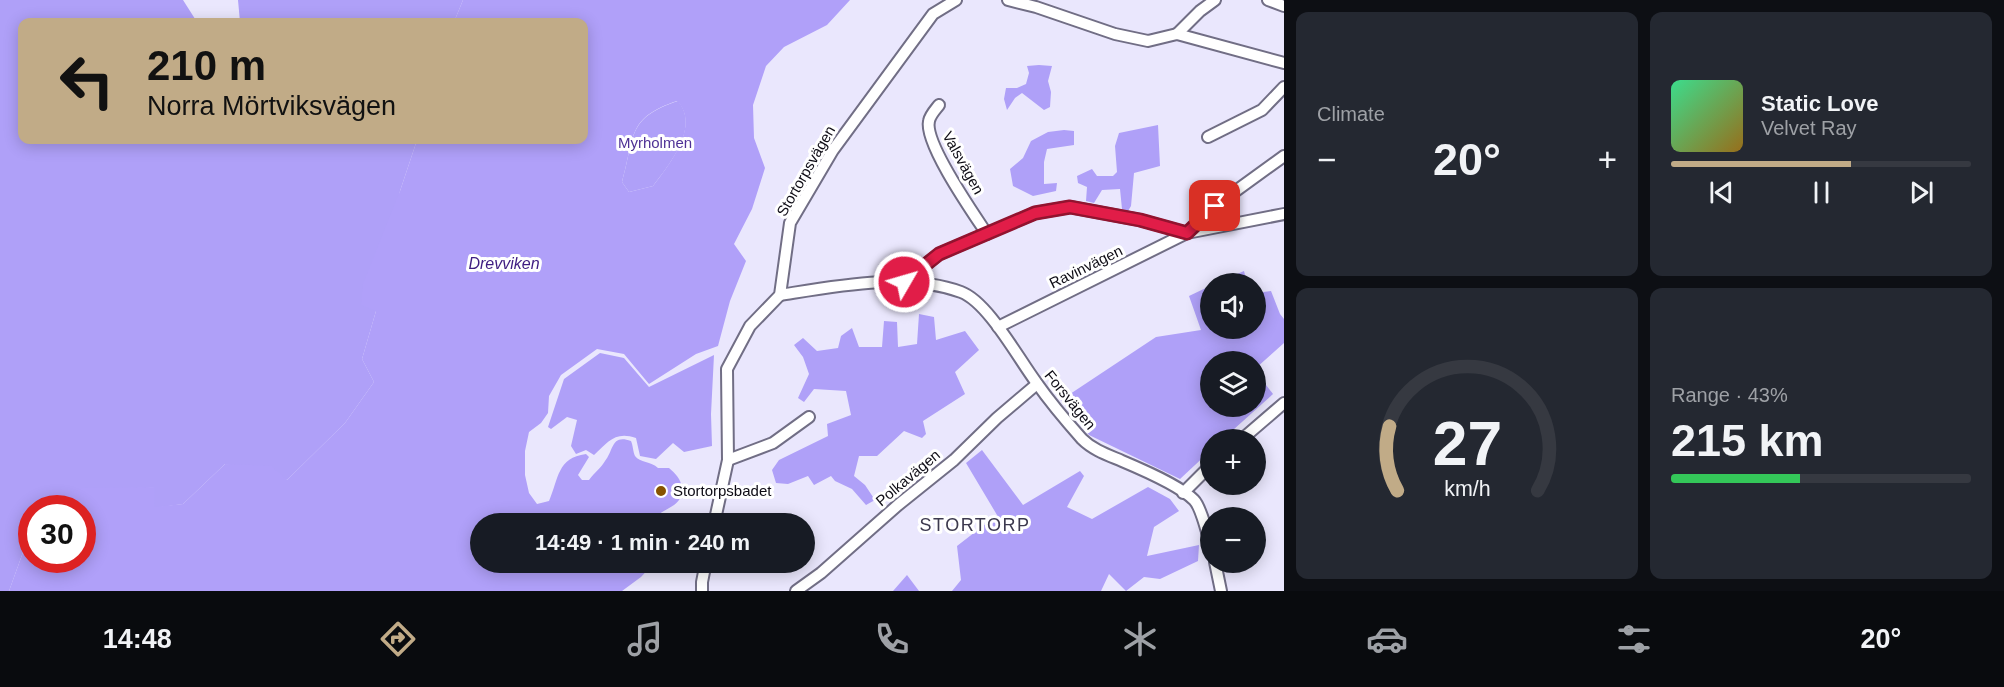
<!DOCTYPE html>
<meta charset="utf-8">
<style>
body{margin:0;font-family:Helvetica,sans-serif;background:#242831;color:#f1f3f6;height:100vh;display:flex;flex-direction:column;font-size:22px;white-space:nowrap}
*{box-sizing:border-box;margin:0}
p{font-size:20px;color:#9ea1a6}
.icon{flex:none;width:33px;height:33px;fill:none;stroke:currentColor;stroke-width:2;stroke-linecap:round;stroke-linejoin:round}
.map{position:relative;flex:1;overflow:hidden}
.details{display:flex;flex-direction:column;gap:12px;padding:12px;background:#0d0f14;width:720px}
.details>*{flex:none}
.hud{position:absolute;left:18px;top:18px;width:570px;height:126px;border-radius:12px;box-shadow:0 3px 15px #0003;background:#c1ab87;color:#111;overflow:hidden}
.controls{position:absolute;left:1200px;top:273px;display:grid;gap:12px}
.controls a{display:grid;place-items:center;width:66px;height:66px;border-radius:50%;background:#171b24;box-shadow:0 3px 15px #0003;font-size:30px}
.speed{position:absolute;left:18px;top:495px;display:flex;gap:12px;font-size:30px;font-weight:700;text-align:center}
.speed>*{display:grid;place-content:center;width:78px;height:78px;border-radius:50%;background:#171b24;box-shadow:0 3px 15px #0003;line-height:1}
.speed .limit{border:9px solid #d22;background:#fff;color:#111}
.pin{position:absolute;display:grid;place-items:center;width:51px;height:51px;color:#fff;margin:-26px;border-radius:12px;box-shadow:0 3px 9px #0006}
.me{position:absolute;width:66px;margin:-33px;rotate:52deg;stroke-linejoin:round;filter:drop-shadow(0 0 4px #0008)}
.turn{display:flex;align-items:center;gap:21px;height:126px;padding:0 30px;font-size:27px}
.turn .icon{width:78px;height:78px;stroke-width:2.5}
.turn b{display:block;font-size:42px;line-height:51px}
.big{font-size:45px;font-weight:700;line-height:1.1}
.details .card{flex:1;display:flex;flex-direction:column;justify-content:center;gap:9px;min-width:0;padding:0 21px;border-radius:12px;background:#242831}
.details .dial{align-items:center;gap:0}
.dial svg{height:156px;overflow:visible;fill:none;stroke:#363941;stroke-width:7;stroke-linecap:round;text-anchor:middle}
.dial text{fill:#f1f3f6;stroke:none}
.song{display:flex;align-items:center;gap:18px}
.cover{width:72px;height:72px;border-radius:9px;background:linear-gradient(135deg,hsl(150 70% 55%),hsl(40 70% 35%))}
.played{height:6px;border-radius:3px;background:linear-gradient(90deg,#c1ab87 60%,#363941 60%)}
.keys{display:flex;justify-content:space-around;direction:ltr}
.heat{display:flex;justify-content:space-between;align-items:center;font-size:33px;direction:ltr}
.charge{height:9px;border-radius:4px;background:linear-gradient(90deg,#34c759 43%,#363941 0)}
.details .tiles{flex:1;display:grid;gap:12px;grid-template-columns:repeat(2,1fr)}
.trip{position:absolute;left:470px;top:513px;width:345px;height:60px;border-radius:30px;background:#171b24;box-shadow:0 3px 15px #0003;font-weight:700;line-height:60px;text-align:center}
.dock{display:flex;height:96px;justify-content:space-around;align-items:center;background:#090b0e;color:#9ea1a6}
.dock .icon{width:42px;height:42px}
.dock .on{color:#c1ab87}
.dock b{font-size:27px;color:#f1f3f6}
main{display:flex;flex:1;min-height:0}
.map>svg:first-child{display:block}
.forest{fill:#afa0f8}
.water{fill:#b0a0f9;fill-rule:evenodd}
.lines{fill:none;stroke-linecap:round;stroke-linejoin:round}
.street-casing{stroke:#716e85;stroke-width:14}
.street{stroke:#fff;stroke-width:10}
.route-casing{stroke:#92132f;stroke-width:15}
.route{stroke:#e11d48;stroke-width:10}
.poi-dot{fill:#875300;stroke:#fff;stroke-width:2}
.labels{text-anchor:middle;stroke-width:6;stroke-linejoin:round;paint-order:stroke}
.park-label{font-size:15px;fill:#4e3195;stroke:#fff}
.street-label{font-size:15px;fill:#0d0b14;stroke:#fff}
.poi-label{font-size:15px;fill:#0d0b14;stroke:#fff;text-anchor:start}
.water-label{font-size:16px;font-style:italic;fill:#3e1c81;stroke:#fff}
.quarter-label{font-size:18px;letter-spacing:1.5px;fill:#3c394e;stroke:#fff}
</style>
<main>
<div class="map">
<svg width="1284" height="591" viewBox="0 0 1284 591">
<rect width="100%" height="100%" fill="#eae7fd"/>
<g class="forest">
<path d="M 0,0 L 183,0 L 197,22 L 22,22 L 22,140 L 417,140 L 400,191 L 376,311 L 362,359 L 374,382 L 345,423 L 287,480 L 225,464 L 183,504 L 154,508 L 154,487 L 40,505 L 39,508 L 32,508 L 31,530 L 9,591 L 0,591 Z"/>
<path d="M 238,0 L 463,0 L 454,22 L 240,22 Z"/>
<path d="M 1039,65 L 1052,66 L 1048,81 L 1051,92 L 1050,107 L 1044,110 L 1022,93 L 1015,98 L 1007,110 L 1004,99 L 1006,88 L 1017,88 L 1026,84 L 1029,73 L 1027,66 Z"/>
<path d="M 678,101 C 700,127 670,164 653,186 L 629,192 L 622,182 C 635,137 626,118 678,101 Z"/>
<path d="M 1158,125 L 1160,166 L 1134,173 L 1131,206 L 1128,211 L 1122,209 L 1120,189 L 1102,190 L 1094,203 L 1086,201 L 1087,187 L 1078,183 L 1077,176 L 1092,169 L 1097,176 L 1113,176 L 1117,172 L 1115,146 L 1119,133 Z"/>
<path d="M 1064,130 L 1074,131 L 1074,145 L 1047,149 L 1044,162 L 1044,184 L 1057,183 L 1056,191 L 1033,196 L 1013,186 L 1010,169 L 1023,158 L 1031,141 L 1048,132 Z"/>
<path d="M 1244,271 L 1247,283 L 1217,283 Z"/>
<path d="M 1210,286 L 1210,328 L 1256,328 L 1256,293 L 1271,291 L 1280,314 L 1284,319 L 1284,343 L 1256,368 L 1256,362 L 1210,362 L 1210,406 L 1256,406 L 1256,372 L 1273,394 L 1223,439 L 1210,440 L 1210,451 L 1180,479 L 1089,435 L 1061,400 L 1156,337 L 1201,330 L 1189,296 Z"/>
<path d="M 919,314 L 934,317 L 936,340 L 965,331 L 979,350 L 955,372 L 965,394 L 923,421 L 926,434 L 922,438 L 904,431 L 877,456 L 859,456 L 854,476 L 865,485 L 875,500 L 866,505 L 852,489 L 835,481 L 831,476 L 814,485 L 808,476 L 788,484 L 776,483 L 772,470 L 779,460 L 828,436 L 827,424 L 851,415 L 846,391 L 814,389 L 804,402 L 798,398 L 809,374 L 803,357 L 794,345 L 803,338 L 817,351 L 838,348 L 841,336 L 852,328 L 859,347 L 882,347 L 884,321 L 897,322 L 898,347 L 917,344 Z"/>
<path d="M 600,353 L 624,358 L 649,387 L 714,355 L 711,414 L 712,446 L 684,452 L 673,443 L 656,459 L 640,456 L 636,438 C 615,431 608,442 594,455 L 586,450 L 576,454 L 571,446 L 577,420 L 567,417 L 551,429 L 548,427 L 564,379 Z"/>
<path d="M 982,450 L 1023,505 L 1080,471 L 1084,476 L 1067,507 L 1092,519 L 1148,487 L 1170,499 L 1179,511 L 1154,527 L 1147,556 L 1199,545 L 1198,561 L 1160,579 L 1144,577 L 1126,591 L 1109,574 L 1101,591 L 952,591 L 961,580 L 957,546 L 997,515 L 966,463 Z"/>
<path d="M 907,575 L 919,591 L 893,591 Z"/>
</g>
<path class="water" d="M 463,0 L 850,0 L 827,25 L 784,47 L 766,66 L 753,105 L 754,138 L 765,168 L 752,209 L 734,244 L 746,261 L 730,301 L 718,346 L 696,354 L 649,384 L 624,354 L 597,349 L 561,375 L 549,396 L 548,413 L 541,423 L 529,432 L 525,451 L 525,475 L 529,493 L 537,504 L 549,501 C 559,478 557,458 586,454 L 589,457 L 578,475 L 582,480 L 589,480 C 594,473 601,468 605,461 C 614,450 611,434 631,441 C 633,445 633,452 635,456 C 640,463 651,461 658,468 L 669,468 C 675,473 681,479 682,488 C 684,509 657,508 652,523 L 480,524 L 480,562 L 654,563 L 641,577 L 622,591 L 9,591 L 31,530 L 32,560 L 82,560 L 82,508 L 39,508 L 40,505 L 84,488 L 155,487 L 154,507 L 183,504 L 225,464 L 271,466 L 287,480 L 345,423 L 374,382 L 362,359 L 376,311 L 361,305 L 363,284 L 400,191 L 417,140 L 584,140 L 584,22 L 454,22 ZM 677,101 C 701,125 669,165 653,186 L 629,192 L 622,182 C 635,137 626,118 677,101 Z"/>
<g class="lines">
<g class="street-casing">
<g id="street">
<path d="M 1008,0 L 1036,7 L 1115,34 L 1148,41 L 1177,34 L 1284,63"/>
<path d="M 1268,0 L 1284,6"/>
<path d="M 1177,34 L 1200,11 L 1215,0"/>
<path d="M 939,105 C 936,109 930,115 929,121 C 924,143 973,213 987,234"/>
<path d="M 1208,137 L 1262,110 L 1284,87"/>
<path d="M 904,282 L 939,254 L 1035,213 L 1070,207 L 1140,220 L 1187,233 L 1284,214"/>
<path d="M 780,295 C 836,286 906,272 961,292 C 988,302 1018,358 1036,382 C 1050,402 1066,421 1082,439 C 1093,450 1108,455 1122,461 C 1141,469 1179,485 1194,500 C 1201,507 1207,532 1210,543"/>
<path d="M 998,327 L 1187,233 L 1215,206 L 1284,156"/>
<path d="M 1241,440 L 1284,403"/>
<path d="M 728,460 L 773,443 L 809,417"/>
<path d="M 1183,493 L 1210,466"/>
<path d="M 714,524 L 728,460 L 727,369 L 750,326 L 780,295 L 790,223 L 833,150 L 933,14 L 956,0"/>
<path d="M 1215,562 L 1221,591"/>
<path d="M 702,591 L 702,582 L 706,562"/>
<path d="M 796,591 L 821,573 L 898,505 L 954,460 L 997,418 L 1037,384"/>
</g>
</g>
<use href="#street" class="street"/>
</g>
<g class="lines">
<g class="route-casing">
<path id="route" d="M 904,282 L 939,254 L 1035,213 L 1070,207 L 1140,220 L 1187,233 L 1215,206"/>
</g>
<use href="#route" class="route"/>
</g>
<circle class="poi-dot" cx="661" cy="491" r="6"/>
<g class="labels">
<g class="park-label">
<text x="655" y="148">Myrholmen</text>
</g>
<g class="street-label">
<text transform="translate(963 163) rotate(61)" y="5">Valsvägen</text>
<text transform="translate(806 171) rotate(-60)" y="5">Stortorpsvägen</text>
<text transform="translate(1086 267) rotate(-26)" y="5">Ravinvägen</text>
<text transform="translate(1070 400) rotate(51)" y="5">Forsvägen</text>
<text transform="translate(908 478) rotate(-40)" y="5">Polkavägen</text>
</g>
<g class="poi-label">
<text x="673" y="496">Stortorpsbadet</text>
</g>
<g class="water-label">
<text x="504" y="269">Drevviken</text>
</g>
<g class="quarter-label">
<text x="975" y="531">STORTORP</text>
</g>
</g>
</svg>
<div class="controls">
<a><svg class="icon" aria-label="sound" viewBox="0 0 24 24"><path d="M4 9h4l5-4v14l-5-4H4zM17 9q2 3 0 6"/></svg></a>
<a><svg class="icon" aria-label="layers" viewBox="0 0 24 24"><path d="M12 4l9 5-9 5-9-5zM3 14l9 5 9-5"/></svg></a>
<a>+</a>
<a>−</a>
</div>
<div class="speed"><div class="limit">30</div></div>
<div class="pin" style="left:1215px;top:206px;background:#d93025"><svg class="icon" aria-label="arrive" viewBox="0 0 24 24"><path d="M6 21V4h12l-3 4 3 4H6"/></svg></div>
<svg class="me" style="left:904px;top:282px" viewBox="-20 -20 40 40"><circle r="17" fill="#e11d48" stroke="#fff" stroke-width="3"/><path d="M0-11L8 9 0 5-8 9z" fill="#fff"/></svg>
<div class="trip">14:49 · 1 min · 240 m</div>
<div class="hud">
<div class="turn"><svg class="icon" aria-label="left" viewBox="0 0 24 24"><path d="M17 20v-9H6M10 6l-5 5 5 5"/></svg><div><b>210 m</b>Norra Mörtviksvägen</div></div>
</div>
</div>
<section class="details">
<div class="tiles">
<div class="card"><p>Climate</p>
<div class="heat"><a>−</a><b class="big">20°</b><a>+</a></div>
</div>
<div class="card">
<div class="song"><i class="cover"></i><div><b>Static Love</b><p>Velvet Ray</p></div></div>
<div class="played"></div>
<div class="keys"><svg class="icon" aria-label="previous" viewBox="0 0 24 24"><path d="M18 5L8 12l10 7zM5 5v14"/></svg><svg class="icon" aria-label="pause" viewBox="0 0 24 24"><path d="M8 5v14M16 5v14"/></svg><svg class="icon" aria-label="next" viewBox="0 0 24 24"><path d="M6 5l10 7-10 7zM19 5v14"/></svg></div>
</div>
<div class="card dial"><svg viewBox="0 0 100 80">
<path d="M14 69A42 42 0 1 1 86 69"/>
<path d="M14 69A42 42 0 0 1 10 36" stroke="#c1ab87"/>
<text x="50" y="56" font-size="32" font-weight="700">27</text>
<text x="50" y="72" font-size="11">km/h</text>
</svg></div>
<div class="card"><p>Range · 43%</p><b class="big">215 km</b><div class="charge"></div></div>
</div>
</section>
</main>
<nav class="dock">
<b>14:48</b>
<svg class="icon on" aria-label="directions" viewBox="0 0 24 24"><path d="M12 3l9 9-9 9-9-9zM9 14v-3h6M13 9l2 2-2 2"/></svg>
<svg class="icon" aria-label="music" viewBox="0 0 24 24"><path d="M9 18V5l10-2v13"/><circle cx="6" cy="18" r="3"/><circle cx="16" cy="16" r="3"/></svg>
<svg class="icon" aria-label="phone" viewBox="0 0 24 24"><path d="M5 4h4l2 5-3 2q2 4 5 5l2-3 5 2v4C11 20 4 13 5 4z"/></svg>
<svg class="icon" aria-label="climate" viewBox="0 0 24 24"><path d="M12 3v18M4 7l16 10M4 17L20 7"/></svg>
<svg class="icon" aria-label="car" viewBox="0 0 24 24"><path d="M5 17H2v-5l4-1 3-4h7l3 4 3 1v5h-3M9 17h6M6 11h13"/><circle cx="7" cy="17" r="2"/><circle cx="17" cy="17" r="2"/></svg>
<svg class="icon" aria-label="filters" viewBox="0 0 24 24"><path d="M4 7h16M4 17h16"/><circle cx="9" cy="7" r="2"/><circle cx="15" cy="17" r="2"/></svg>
<b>20°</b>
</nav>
